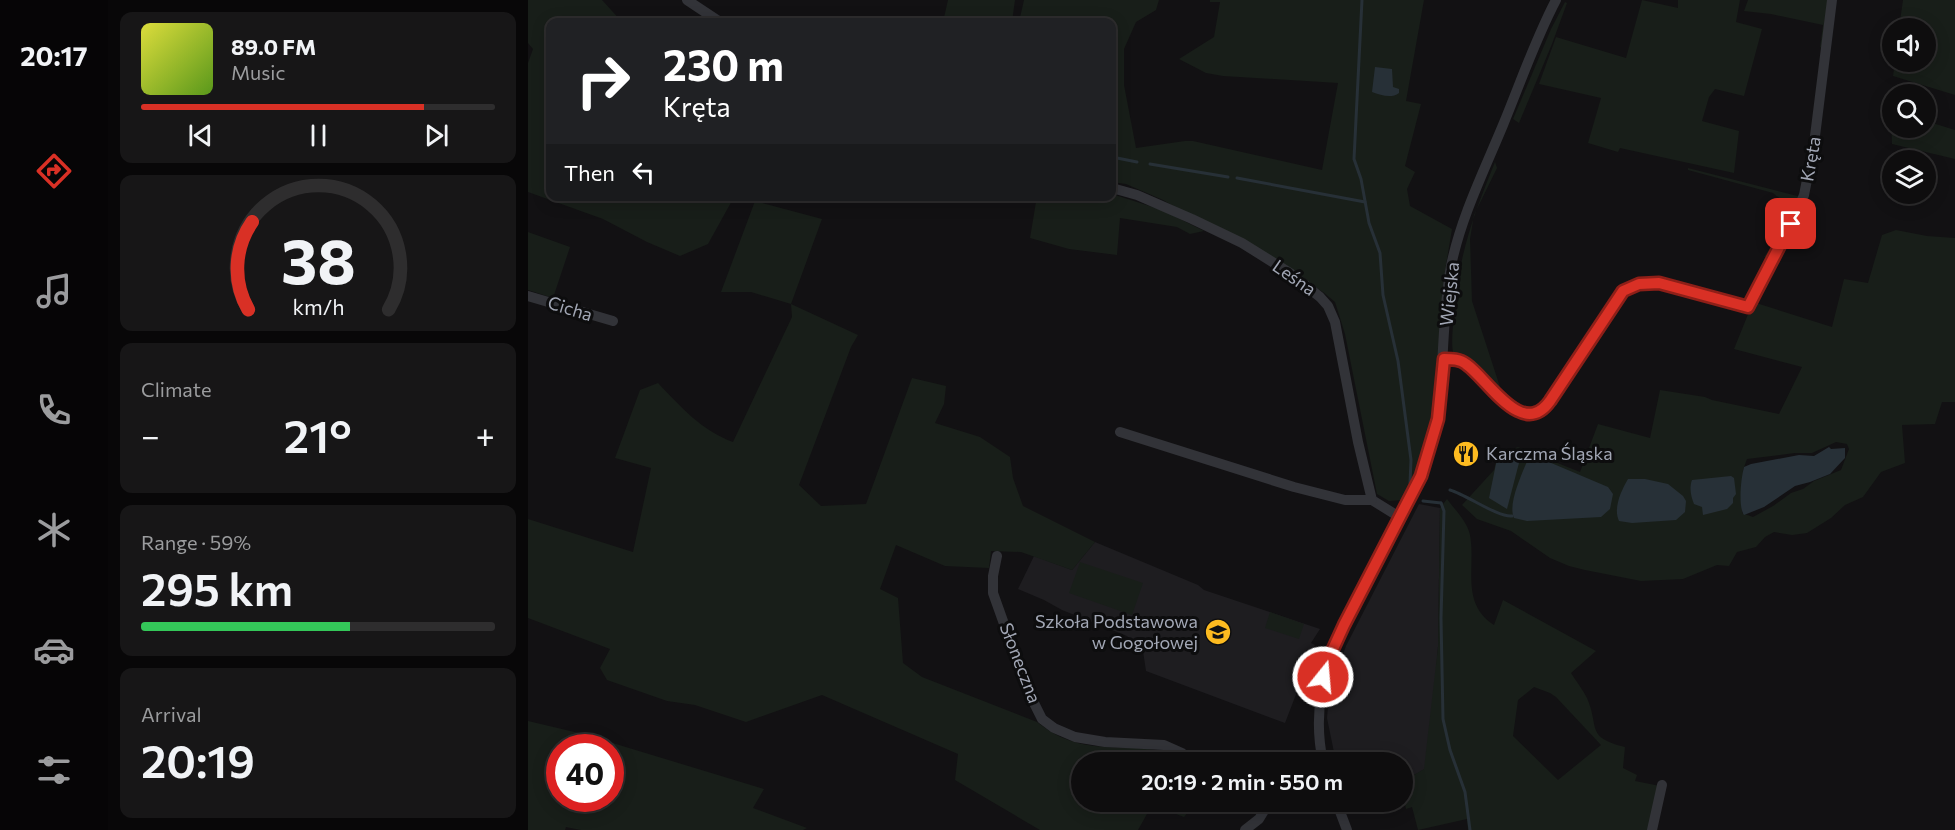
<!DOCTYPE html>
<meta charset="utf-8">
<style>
body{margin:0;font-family:Commissioner,sans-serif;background:#171617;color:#f1f3f6;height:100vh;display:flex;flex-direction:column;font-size:22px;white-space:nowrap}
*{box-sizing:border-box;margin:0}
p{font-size:20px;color:#9b9c9e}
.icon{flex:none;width:33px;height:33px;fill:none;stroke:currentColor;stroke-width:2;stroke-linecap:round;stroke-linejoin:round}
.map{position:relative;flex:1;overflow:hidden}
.sheet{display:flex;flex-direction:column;gap:12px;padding:12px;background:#080708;width:420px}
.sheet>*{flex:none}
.banner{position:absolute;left:18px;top:18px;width:570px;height:183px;border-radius:12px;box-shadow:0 3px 15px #0003,0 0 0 2px #2e2d2e;background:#202124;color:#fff;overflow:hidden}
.fabs{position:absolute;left:1354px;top:18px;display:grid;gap:12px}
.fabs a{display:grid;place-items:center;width:54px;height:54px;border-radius:50%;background:#0e0d0e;box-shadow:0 3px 15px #0003,0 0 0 2px #2e2d2e;font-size:30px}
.speed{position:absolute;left:18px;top:734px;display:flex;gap:12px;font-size:30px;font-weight:700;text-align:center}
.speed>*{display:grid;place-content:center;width:78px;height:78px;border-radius:50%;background:#0e0d0e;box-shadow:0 3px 15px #0003,0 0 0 2px #2e2d2e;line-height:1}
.speed .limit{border:9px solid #d22;background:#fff;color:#111}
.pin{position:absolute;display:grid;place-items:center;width:51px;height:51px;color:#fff;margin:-26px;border-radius:12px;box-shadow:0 3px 9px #0006}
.me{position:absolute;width:66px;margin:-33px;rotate:17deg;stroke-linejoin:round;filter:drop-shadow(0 0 4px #0008)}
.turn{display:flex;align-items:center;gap:21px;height:126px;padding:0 18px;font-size:27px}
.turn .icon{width:78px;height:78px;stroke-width:2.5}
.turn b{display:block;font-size:42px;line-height:51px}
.then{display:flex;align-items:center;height:57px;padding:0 18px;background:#0003;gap:12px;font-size:22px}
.big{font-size:45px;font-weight:600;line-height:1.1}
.sheet .tile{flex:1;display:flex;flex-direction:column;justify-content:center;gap:9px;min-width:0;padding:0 21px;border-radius:12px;background:#171617}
.sheet .dial{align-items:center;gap:0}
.dial svg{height:156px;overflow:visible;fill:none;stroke:#2e2d2e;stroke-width:7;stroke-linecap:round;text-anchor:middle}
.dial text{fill:#f1f3f6;stroke:none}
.song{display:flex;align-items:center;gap:18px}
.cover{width:72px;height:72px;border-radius:9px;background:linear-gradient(135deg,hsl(60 70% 55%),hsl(90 70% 35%))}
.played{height:6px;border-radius:3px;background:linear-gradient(90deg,#d93025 80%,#2e2d2e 80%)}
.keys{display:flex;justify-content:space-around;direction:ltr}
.heat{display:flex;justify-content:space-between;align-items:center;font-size:33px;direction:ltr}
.charge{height:9px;border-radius:4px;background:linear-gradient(90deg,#34c759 59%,#2e2d2e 0)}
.trip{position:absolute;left:543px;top:752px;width:342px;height:60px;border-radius:30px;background:#0e0d0e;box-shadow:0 3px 15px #0003,0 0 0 2px #2e2d2e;font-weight:600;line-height:60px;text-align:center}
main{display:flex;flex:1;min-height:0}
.dock{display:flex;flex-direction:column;width:108px;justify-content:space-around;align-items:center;background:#060506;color:#9b9c9e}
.dock .icon{width:42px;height:42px}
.dock .selected{color:#d93025}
.dock b{font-size:27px;color:#f1f3f6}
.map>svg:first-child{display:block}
.built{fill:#1e1d20}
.green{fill:#181e19;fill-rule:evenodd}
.water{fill:#273037}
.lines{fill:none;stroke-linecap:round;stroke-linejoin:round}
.stream{stroke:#273037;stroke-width:3}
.minor{stroke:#323338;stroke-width:10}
.route-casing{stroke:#8d1f18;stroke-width:15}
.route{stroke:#d93025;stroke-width:10}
.labels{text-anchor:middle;stroke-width:6;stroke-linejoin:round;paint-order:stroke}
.street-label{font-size:18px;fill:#a2a7b5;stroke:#0d0d0e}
.poi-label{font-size:18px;fill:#a2a7b5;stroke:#0d0d0e;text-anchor:start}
</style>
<main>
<nav class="dock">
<b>20:17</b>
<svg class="icon selected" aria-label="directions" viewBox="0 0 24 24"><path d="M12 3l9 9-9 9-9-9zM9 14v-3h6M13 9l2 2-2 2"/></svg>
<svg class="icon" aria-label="music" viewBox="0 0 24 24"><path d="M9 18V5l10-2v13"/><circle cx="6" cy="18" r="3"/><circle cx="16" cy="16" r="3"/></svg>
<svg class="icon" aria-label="phone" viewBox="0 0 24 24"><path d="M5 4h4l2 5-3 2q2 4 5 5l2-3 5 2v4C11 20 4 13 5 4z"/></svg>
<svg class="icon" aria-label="climate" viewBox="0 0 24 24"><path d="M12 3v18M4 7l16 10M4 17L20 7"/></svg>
<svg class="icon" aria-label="car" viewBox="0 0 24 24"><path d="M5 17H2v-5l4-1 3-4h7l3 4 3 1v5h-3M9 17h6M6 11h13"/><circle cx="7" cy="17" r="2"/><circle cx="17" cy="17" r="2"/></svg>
<svg class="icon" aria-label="filters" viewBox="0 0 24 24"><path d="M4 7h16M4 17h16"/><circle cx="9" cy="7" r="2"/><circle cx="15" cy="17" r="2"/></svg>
</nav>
<section class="sheet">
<div class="tile">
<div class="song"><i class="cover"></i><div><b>89.0 FM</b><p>Music</p></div></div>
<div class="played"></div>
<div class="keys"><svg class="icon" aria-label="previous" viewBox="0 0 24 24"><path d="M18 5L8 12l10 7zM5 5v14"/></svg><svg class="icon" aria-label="pause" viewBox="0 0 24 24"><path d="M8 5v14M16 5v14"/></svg><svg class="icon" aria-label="next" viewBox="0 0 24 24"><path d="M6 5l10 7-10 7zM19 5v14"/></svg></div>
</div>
<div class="tile dial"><svg viewBox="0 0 100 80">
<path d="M14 69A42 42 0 1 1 86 69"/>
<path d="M14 69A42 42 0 0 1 16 24" stroke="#d93025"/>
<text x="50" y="56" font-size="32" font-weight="700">38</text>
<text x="50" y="72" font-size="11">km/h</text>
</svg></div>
<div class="tile"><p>Climate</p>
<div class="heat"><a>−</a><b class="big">21°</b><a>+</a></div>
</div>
<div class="tile"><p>Range · 59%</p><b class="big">295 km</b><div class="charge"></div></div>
<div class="tile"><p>Arrival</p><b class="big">20:19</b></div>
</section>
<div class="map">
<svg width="1427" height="830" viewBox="0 0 1427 830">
<rect width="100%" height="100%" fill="#121113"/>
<g class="built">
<path d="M 891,504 L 912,508 L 910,647 L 905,710 L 897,769 L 874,782 L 874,762 L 808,762 L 799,718 L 802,685 L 804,685 L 818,646 Z"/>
<path d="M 567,542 L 670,585 L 676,590 L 792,629 L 783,643 L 787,645 L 757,723 L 618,671 L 615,651 L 599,636 L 534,610 L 516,600 L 490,589 L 506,556 L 544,570 Z"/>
</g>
<g class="green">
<path d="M 0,0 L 74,0 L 94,22 L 22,22 L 22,196 L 206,197 L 180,244 L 152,256 L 119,242 L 75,219 L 0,192 L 0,63 L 5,49 L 0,43 Z"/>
<path d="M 420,0 L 487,0 L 484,22 L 415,22 Z"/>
<path d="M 496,0 L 631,0 L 628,10 L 608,22 L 596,49 L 596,85 L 608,148 L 657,141 L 665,141 L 794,170 L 810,83 L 695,76 L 678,73 L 651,59 L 686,37 L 692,2 L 682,2 L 682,0 L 896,0 L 878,101 L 893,104 L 877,166 L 887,172 L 879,189 L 882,206 L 924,229 L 918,265 L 907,405 L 888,474 L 873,500 L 861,501 L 849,494 L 817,334 L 807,302 L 795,292 L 635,200 L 598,184 L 584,182 L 584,107 L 587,87 L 584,82 L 584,22 L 491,22 Z"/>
<path d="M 1114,0 L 1150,8 L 1150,0 L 1212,0 L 1208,22 L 1234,29 L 1216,96 L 1187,89 L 1181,97 L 1174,121 L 1211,131 L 1206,173 L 1092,148 L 1090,152 L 1060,143 L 1073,98 L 1011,84 L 1028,37 L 1098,58 Z"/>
<path d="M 1220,0 L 1301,0 L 1295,45 L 1292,48 L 1295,25 L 1243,14 L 1216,11 Z"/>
<path d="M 1375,0 L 1427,0 L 1427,95 L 1365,76 L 1367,62 L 1398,62 L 1398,28 L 1371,28 Z"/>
<path d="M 1037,2 L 1039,3 L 1024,44 L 991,123 L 985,119 L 1023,29 Z"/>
<path d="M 1363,113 L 1365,113 L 1365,128 L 1398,128 L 1398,121 L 1427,130 L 1427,159 L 1364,144 Z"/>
<path d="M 967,162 L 969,168 L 946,215 L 942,239 L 944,301 L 973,390 C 979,399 985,403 995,407 C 1018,417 1027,387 1035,371 L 1037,372 L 1017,405 L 1008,410 L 999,410 L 985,405 L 974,398 L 954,373 L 925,353 C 923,341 925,327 926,315 C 930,257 945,216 967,162 Z"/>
<path d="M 1160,168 L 1273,197 L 1241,258 L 1236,257 C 1243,248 1262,213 1256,203 C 1254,199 1248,196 1245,193 L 1160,170 Z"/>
<path d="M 584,194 L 634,210 L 676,231 L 662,234 L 649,227 L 592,218 L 589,255 L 541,249 L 502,238 L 509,196 L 584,196 Z"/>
<path d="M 227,201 L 294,219 L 263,304 L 330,335 L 323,347 L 271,485 L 293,506 L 338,504 L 384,378 L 418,386 L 416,404 L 407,423 L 452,437 L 482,457 L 485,478 L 495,506 L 567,542 L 544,570 L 493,552 L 463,551 L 461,568 L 417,566 L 368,545 L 352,589 L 370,598 L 375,663 L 394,677 L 509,722 C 524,734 540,742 560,745 C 594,751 624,741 655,762 L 554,762 L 554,801 L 669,801 L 656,817 L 624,805 L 610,830 L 512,830 L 427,780 L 430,754 L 294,695 L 218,722 L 167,705 L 139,701 L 79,680 L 72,668 L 82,649 L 0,618 L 0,519 L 105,552 L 123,468 L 87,458 L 112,390 L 130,383 C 154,408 173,430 205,442 L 264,317 L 263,304 L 223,292 L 193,292 Z"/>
<path d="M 1368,230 L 1399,236 L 1427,238 L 1427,402 L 1414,402 L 1407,424 L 1374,425 L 1377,463 L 1353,472 L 1335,497 L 1317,505 L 1303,518 L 1279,533 L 1264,535 L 1246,532 L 1237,537 L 1228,547 L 1209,552 L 1201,566 L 1189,565 L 1155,579 L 1113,581 L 1057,570 L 1041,566 L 1022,558 L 983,531 L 949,519 L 934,505 L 966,470 L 970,454 L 990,447 L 1052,472 L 1070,424 L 1122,438 L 1132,390 L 1177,397 L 1184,400 L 1251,414 L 1274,367 L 1206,349 L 1225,302 L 1304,327 L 1316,279 L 1340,283 L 1354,235 ZM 1308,442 L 1319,444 L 1321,449 L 1313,470 L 1286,481 L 1275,489 L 1263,493 L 1245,506 L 1225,517 L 1214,513 L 1215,470 L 1219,459 L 1267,453 L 1284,453 Z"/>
<path d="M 0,232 L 42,247 L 25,298 L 0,290 Z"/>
<path d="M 919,499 C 927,510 939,521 942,535 C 948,567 932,603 966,625 L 975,600 L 1068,651 L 1043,673 C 1048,681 1055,690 1059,698 C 1072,728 1057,737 1097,747 L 1095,768 L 1109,775 L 1107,781 L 1132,786 L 1122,830 L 940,830 L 939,819 L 890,830 L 884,807 L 878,809 L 875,795 L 874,782 L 896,769 L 910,647 L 912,508 ZM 1006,687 L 1022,693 L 1028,697 L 1073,745 L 1030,780 L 985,736 L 990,700 Z"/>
<path d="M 552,562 L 615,583 L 604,615 L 541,593 Z"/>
<path d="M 742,612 L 776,624 L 771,639 L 737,628 Z"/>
<path d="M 0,721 L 55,734 L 236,789 L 225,808 L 279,828 L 275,830 L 53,830 L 38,827 L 37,830 L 0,830 ZM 32,747 L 82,747 L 82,798 L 32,798 Z"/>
</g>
<g class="water">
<path d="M 847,67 L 864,69 L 865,87 L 871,89 L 871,93 C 863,99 853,95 844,92 Z"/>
<path d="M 1301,447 L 1303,449 L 1317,448 L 1317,458 L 1302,474 L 1282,482 L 1267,486 L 1236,507 L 1216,515 C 1210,507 1213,478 1216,467 L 1223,464 L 1271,455 L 1286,456 Z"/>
<path d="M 970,454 L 991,456 L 992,459 L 979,509 L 961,498 Z"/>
<path d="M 1002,454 L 1080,487 L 1085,494 L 1082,509 L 1073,517 L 999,521 L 986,518 C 979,503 996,470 1002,454 Z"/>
<path d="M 1203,476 L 1206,478 L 1208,494 L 1205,498 L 1205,503 L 1199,509 L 1175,515 L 1174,507 L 1166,504 C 1163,497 1161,488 1164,480 Z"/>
<path d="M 1100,479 L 1117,479 L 1140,484 L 1155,496 L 1158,501 L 1157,512 L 1148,520 L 1104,523 L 1091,521 C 1085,508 1093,491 1100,479 Z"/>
</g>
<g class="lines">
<g class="stream">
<path d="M 834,0 L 826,159 L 833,179 L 841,223 L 852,253 L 855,295 L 870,361 L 883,460 L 882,483"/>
<path d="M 584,157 L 609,162"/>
<path d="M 622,164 L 700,177"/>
<path d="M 709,178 L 837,202"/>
<path d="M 922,490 C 939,495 971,518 984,516"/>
<path d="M 895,501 L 913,503"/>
<path d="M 913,503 L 916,511 L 913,618 L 915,719 L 922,750 L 937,792 L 942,830"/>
</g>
<g class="minor">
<path d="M 159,0 L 192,22"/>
<path d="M 584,188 L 609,195 L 664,219 L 714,243 L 762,273 L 792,297 L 800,306 L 807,322 L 830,442 L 844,500 L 873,518"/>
<path d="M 0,296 L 85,321"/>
<path d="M 916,359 C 924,359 932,359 938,364 C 959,379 991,436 1020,405 L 1090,296 C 1101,285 1115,281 1131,283 L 1220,307 L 1269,212 L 1276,195 L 1286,144 L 1304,0"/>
<path d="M 592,432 L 766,487 L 817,500 L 844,500"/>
<path d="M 469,556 L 465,576 L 465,593 L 500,691 L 514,719 L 526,728 L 547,737 L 577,742 L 636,745 L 654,753 L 665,762"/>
<path d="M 795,762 C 771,651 855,572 893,476 C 921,405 910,338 923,266 C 933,217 956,171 975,125 C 992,84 1007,40 1028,0"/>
<path d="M 808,801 L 819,830"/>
<path d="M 717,830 L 731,819 L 742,801"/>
<path d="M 1124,830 L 1134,785"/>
</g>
</g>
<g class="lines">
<g class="route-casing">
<path id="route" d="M 795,677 L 800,660 L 816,625 L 893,476 L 910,419 L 916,359 C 924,359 932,359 938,364 C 960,379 994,440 1022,401 L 1095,291 L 1111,284 L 1131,283 L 1220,307 L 1263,224"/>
</g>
<use href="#route" class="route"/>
</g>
<defs>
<g id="restaurant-disc" transform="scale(1.35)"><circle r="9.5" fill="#fdbb20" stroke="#0d0d0e"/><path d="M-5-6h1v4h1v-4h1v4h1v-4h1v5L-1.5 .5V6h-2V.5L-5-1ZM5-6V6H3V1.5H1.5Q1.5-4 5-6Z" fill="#111"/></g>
<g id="school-disc" transform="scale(1.35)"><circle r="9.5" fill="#fdbb20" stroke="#0d0d0e"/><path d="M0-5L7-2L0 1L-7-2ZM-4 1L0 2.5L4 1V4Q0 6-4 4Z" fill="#111"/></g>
</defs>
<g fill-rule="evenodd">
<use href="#restaurant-disc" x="938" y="454"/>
<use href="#school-disc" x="690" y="632"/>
</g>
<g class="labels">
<g class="street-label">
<text transform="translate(1283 159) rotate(-80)" y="6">Kręta</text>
<text transform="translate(766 278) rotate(35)" y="6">Leśna</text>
<text transform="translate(922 294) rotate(-84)" y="6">Wiejska</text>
<text transform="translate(42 309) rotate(17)" y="6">Cicha</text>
<text transform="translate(492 663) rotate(69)" y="6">Słoneczna</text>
</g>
<g class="poi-label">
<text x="958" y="460">Karczma Śląska</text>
<text x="670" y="628" text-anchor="end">Szkoła Podstawowa<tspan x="670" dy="21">w Gogołowej</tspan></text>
</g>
</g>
</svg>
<div class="fabs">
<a><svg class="icon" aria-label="sound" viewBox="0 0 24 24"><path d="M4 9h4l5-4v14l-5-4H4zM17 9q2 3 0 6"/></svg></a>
<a><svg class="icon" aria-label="search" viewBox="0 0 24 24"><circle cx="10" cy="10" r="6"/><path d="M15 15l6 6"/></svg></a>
<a><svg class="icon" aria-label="layers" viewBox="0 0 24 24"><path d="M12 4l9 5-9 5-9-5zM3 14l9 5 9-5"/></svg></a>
</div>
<div class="speed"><div class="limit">40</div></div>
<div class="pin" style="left:1263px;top:224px;background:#d93025"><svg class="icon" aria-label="arrive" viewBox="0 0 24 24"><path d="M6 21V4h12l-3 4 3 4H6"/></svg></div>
<svg class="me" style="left:795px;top:677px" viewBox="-20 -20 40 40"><circle r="17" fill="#d93025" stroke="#fff" stroke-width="3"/><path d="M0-11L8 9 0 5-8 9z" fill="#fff"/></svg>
<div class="trip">20:19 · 2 min · 550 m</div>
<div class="banner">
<div class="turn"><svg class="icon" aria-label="right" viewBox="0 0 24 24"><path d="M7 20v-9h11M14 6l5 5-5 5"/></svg><div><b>230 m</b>Kręta</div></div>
<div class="then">Then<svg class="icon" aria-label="left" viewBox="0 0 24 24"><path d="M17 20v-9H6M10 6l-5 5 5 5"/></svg></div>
</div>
</div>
</main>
